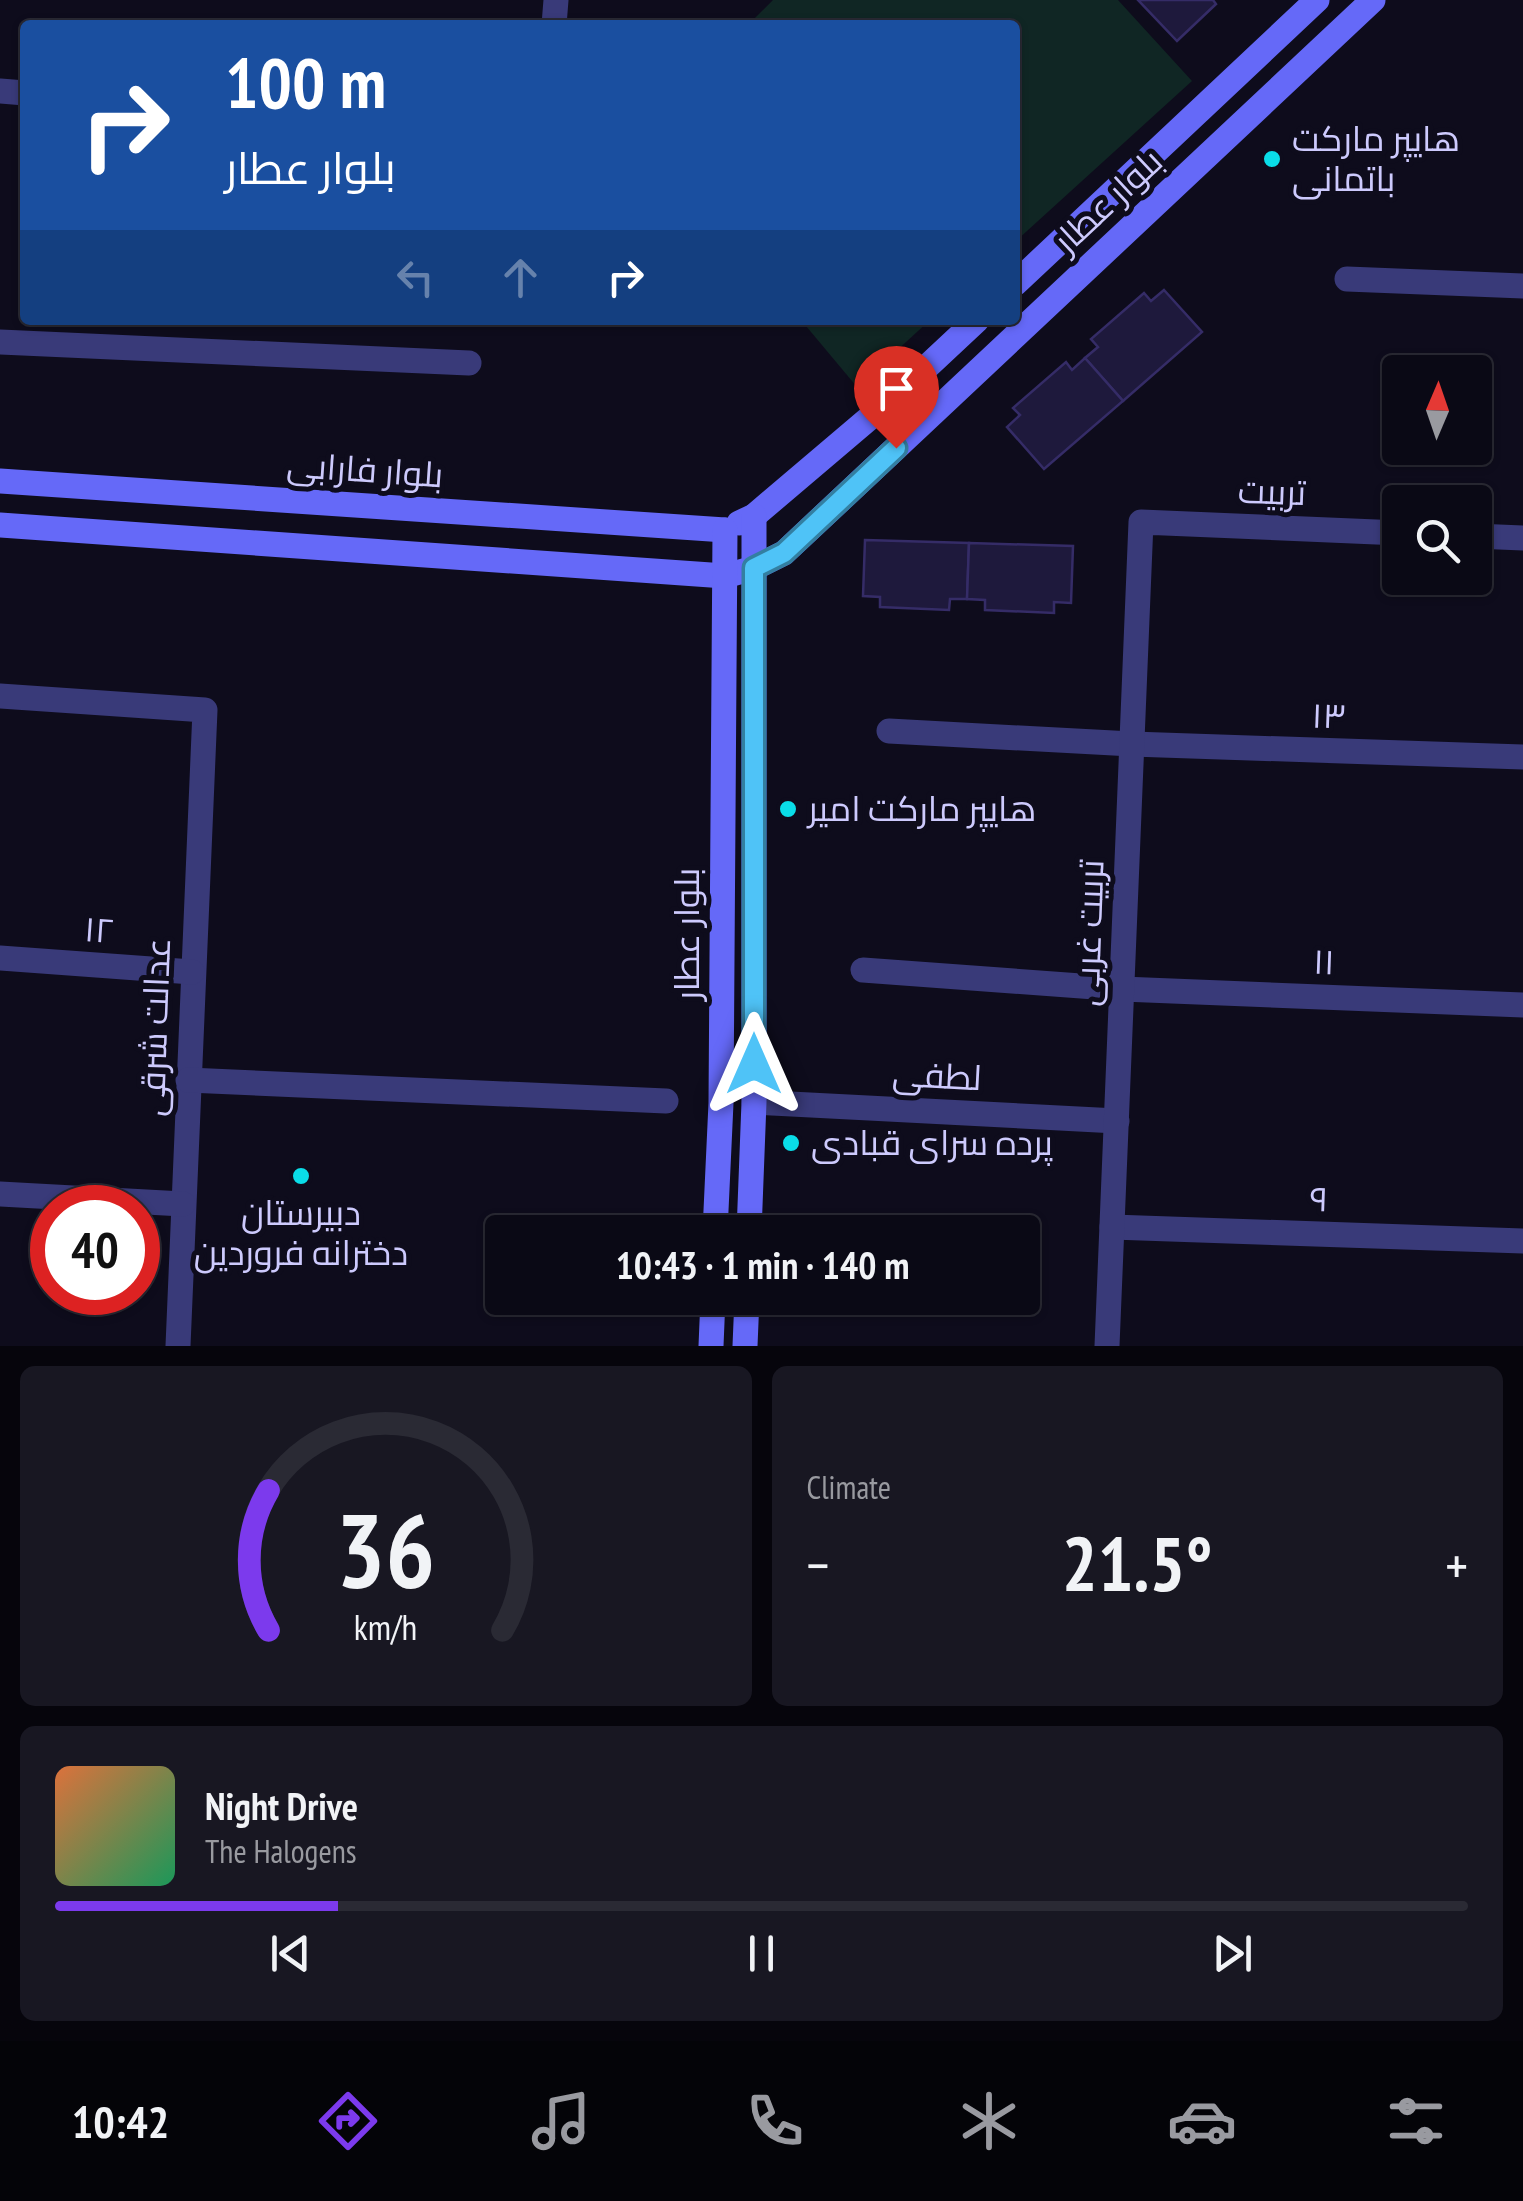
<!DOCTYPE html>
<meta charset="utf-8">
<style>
body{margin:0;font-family:"PT Sans Narrow",Cairo,sans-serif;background:#181722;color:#f1f3f6;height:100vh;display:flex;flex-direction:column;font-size:38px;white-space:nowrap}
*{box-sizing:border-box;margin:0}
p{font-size:32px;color:#999aa0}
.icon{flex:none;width:55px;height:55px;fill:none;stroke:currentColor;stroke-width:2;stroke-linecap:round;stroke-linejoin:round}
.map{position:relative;height:1346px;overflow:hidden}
.panel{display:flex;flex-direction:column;gap:20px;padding:20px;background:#06050c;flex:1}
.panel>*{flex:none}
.top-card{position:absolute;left:20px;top:20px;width:1000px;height:305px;border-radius:10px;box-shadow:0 2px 8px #0004,0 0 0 2px #2a2a34;background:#1a4fa0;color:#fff;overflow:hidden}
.needle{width:65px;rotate:2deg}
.buttons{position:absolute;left:1382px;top:355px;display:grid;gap:20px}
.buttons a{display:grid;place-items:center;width:110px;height:110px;border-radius:10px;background:#0a0915;box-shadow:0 2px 8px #0004,0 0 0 2px #2a2a34;font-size:50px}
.speed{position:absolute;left:30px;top:1185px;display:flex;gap:20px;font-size:50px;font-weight:700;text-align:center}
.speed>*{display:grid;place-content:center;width:130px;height:130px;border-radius:50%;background:#0a0915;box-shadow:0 2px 8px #0004,0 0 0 2px #2a2a34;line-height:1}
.speed .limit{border:15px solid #d22;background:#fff;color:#111}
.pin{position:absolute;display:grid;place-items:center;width:85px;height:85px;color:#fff;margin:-102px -42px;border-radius:50% 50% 50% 0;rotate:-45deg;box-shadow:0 0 10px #0007}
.pin .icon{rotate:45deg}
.me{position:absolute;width:110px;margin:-55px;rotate:0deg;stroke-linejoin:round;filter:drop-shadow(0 0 8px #0008)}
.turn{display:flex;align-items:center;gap:35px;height:210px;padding:0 40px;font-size:45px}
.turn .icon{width:130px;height:130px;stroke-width:2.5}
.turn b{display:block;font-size:70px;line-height:85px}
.lanes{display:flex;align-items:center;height:95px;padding:0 40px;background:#0003;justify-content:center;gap:50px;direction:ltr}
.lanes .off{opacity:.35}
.big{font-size:75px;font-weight:600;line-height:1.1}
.panel .widget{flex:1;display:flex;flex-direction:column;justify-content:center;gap:15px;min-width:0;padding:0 35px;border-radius:15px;background:#181722}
.panel .dial{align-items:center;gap:0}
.dial svg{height:260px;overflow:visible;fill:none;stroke:#2a2a34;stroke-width:7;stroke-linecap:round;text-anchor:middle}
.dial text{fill:#f1f3f6;stroke:none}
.song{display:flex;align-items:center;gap:30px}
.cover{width:120px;height:120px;border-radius:15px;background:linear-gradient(135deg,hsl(20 70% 55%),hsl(150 70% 35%))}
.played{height:10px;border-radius:5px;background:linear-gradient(90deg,#7c3aed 20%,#2a2a34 20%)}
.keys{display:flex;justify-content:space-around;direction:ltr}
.heat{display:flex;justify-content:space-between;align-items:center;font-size:55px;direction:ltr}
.panel .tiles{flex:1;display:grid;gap:20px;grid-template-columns:1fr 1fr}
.widget:last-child{grid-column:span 2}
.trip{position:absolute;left:485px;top:1215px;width:555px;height:100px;border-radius:10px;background:#0a0915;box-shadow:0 2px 8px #0004,0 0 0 2px #2a2a34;font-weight:600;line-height:100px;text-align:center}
.menu{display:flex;height:160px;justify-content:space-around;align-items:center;background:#040408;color:#999aa0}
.menu .icon{width:70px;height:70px}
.menu .active{color:#7c3aed}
.menu b{font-size:45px;color:#f1f3f6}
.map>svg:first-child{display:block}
.green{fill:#102624}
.building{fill:#1e193c;stroke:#352c67;stroke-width:2.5}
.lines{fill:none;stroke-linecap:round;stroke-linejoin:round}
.street{stroke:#393a79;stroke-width:25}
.secondary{stroke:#6569f8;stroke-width:25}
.route-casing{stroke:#337fa1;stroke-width:25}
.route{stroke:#4fc3f7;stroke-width:18}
.poi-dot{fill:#0adde8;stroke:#0e0c1c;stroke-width:4}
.labels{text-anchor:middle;stroke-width:10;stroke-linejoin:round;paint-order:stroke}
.poi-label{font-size:35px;fill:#cdcafd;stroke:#0e0c1c;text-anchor:start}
.street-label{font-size:35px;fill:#cdcafd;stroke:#0e0c1c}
</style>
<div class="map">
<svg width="1523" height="1346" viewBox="0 0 1523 1346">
<rect width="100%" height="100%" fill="#0e0c1c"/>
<g class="green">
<path d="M 773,0 L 1118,0 L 1192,81 L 1015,242 L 1015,25 L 748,25 Z"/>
<path d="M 801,320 L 930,320 L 857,387 Z"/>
</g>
<g class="building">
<path d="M 1138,0 L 1213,0 L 1216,4 L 1177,41 Z"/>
<path d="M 1164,290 L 1202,332 L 1123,401 L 1085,358 L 1098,347 L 1091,339 L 1144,293 L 1151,301 Z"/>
<path d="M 1085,358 L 1123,401 L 1044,469 L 1007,427 L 1020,415 L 1013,408 L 1066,362 L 1072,370 Z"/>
<path d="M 865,540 L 969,543 L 967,599 L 950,599 L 949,610 L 880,607 L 880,597 L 863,596 Z"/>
<path d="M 969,543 L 1073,546 L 1071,603 L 1054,602 L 1054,613 L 985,610 L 985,600 L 967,599 Z"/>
</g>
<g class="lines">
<g class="street">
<path d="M 554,25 L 556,0"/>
<path d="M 0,91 L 25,93"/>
<path d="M 1347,279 L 1523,286"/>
<path d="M 0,342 L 469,363"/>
<path d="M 1475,536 L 1523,538"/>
<path d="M 0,696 L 205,710 L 178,1346"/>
<path d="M 889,731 L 1132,744 L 1523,757"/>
<path d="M 0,958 L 192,972"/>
<path d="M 863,970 L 1122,989 L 1523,1005"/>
<path d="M 188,1080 L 666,1101"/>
<path d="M 754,1102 L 1117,1121"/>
<path d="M 0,1194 L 183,1204"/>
<path d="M 1112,1227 L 1523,1241"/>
<path d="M 1107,1346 L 1141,522 L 1400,533"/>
</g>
<g class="secondary">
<path d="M 1015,284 L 1317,0"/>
<path d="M 0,481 L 725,530"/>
<path d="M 739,523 L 754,516 L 900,392 L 977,320"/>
<path d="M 0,525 L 725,576 L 754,568 L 784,553 L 1373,0"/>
<path d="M 715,1232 L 721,1103 L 725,530"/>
<path d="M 749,1232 L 754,1102 L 754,516"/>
<path d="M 711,1346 L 713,1298"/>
<path d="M 745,1346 L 747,1298"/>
</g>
</g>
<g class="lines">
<g class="route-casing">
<path id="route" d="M 754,1064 L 754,568 L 784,553 L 896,448"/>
</g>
<use href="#route" class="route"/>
</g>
<g class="poi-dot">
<circle cx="1272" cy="159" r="10"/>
<circle cx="788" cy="809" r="10"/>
<circle cx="791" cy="1143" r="10"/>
<circle cx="301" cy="1176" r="10"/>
</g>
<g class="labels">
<g class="poi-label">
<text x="1292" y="151">هایپر مارکت<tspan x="1292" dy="40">باتمانی</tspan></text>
<text x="808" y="821">هایپر مارکت امیر</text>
<text x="811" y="1155">پرده سرای قبادی</text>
<text x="301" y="1225" text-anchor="middle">دبیرستان<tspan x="301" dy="40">دخترانه فروردین</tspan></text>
</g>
<g class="street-label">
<text transform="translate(1108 201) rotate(-43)" y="12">بلوار عطار</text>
<text transform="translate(365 470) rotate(4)" y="12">بلوار فارابی</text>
<text transform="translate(1272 492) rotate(2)" y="12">تربیت</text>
<text transform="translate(1329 716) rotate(2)" y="12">۱۳</text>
<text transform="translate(99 930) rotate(4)" y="12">۱۲</text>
<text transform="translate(1089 933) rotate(-88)" y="12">تربیت غربی</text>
<text transform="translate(687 934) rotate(-90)" y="12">بلوار عطار</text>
<text transform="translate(1324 962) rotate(2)" y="12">۱۱</text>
<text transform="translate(155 1027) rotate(-88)" y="12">عدالت شرقی</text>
<text transform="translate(937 1076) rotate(3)" y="12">لطفی</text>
<text transform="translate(1319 1199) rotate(2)" y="12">۹</text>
</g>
</g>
</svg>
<div class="buttons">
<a><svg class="needle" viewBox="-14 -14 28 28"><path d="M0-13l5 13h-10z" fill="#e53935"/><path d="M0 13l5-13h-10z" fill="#999aa0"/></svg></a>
<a><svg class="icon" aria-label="search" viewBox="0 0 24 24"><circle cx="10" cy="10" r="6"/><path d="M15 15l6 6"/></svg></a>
</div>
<div class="speed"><div class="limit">40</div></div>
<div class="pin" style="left:896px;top:448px;background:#d93025"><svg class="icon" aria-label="arrive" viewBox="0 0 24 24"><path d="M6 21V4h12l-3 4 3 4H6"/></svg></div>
<svg class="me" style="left:754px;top:1064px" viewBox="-20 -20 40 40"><path d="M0-17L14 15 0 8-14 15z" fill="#4fc3f7" stroke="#fff" stroke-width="4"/></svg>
<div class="trip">10:43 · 1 min · 140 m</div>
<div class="top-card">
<div class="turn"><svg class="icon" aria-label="right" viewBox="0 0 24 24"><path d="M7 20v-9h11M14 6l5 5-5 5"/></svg><div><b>100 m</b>بلوار عطار</div></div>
<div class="lanes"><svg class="icon off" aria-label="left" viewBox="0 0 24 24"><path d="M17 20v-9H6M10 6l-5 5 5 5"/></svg><svg class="icon off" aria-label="ahead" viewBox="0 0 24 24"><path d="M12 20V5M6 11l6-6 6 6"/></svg><svg class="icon" aria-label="right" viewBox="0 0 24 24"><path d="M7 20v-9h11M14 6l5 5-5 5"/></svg></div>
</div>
</div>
<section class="panel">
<div class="tiles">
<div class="widget dial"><svg viewBox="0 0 100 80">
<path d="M14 69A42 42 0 1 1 86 69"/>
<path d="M14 69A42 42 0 0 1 14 26" stroke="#7c3aed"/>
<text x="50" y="56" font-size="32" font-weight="700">36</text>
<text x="50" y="72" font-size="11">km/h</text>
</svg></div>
<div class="widget"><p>Climate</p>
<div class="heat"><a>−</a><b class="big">21.5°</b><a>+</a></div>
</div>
<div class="widget">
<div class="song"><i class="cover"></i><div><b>Night Drive</b><p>The Halogens</p></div></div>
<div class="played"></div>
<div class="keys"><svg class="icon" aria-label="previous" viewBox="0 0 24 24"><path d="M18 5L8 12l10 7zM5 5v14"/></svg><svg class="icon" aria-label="pause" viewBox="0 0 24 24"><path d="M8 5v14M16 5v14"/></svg><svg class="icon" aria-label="next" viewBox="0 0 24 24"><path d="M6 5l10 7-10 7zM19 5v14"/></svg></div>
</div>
</div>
</section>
<nav class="menu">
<b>10:42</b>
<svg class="icon active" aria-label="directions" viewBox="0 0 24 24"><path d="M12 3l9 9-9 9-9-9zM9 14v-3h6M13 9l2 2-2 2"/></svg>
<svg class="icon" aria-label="music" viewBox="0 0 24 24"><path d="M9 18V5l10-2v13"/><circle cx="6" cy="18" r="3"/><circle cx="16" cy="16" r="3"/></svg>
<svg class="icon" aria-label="phone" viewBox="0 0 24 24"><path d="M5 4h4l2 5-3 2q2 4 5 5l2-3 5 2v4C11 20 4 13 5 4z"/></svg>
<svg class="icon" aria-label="climate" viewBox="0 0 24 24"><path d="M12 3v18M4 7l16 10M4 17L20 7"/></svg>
<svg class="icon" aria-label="car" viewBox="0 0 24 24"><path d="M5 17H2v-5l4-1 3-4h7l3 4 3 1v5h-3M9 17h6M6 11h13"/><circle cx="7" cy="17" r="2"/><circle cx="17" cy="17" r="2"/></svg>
<svg class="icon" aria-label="filters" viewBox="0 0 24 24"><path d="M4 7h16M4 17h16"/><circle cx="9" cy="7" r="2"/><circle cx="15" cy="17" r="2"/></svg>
</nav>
